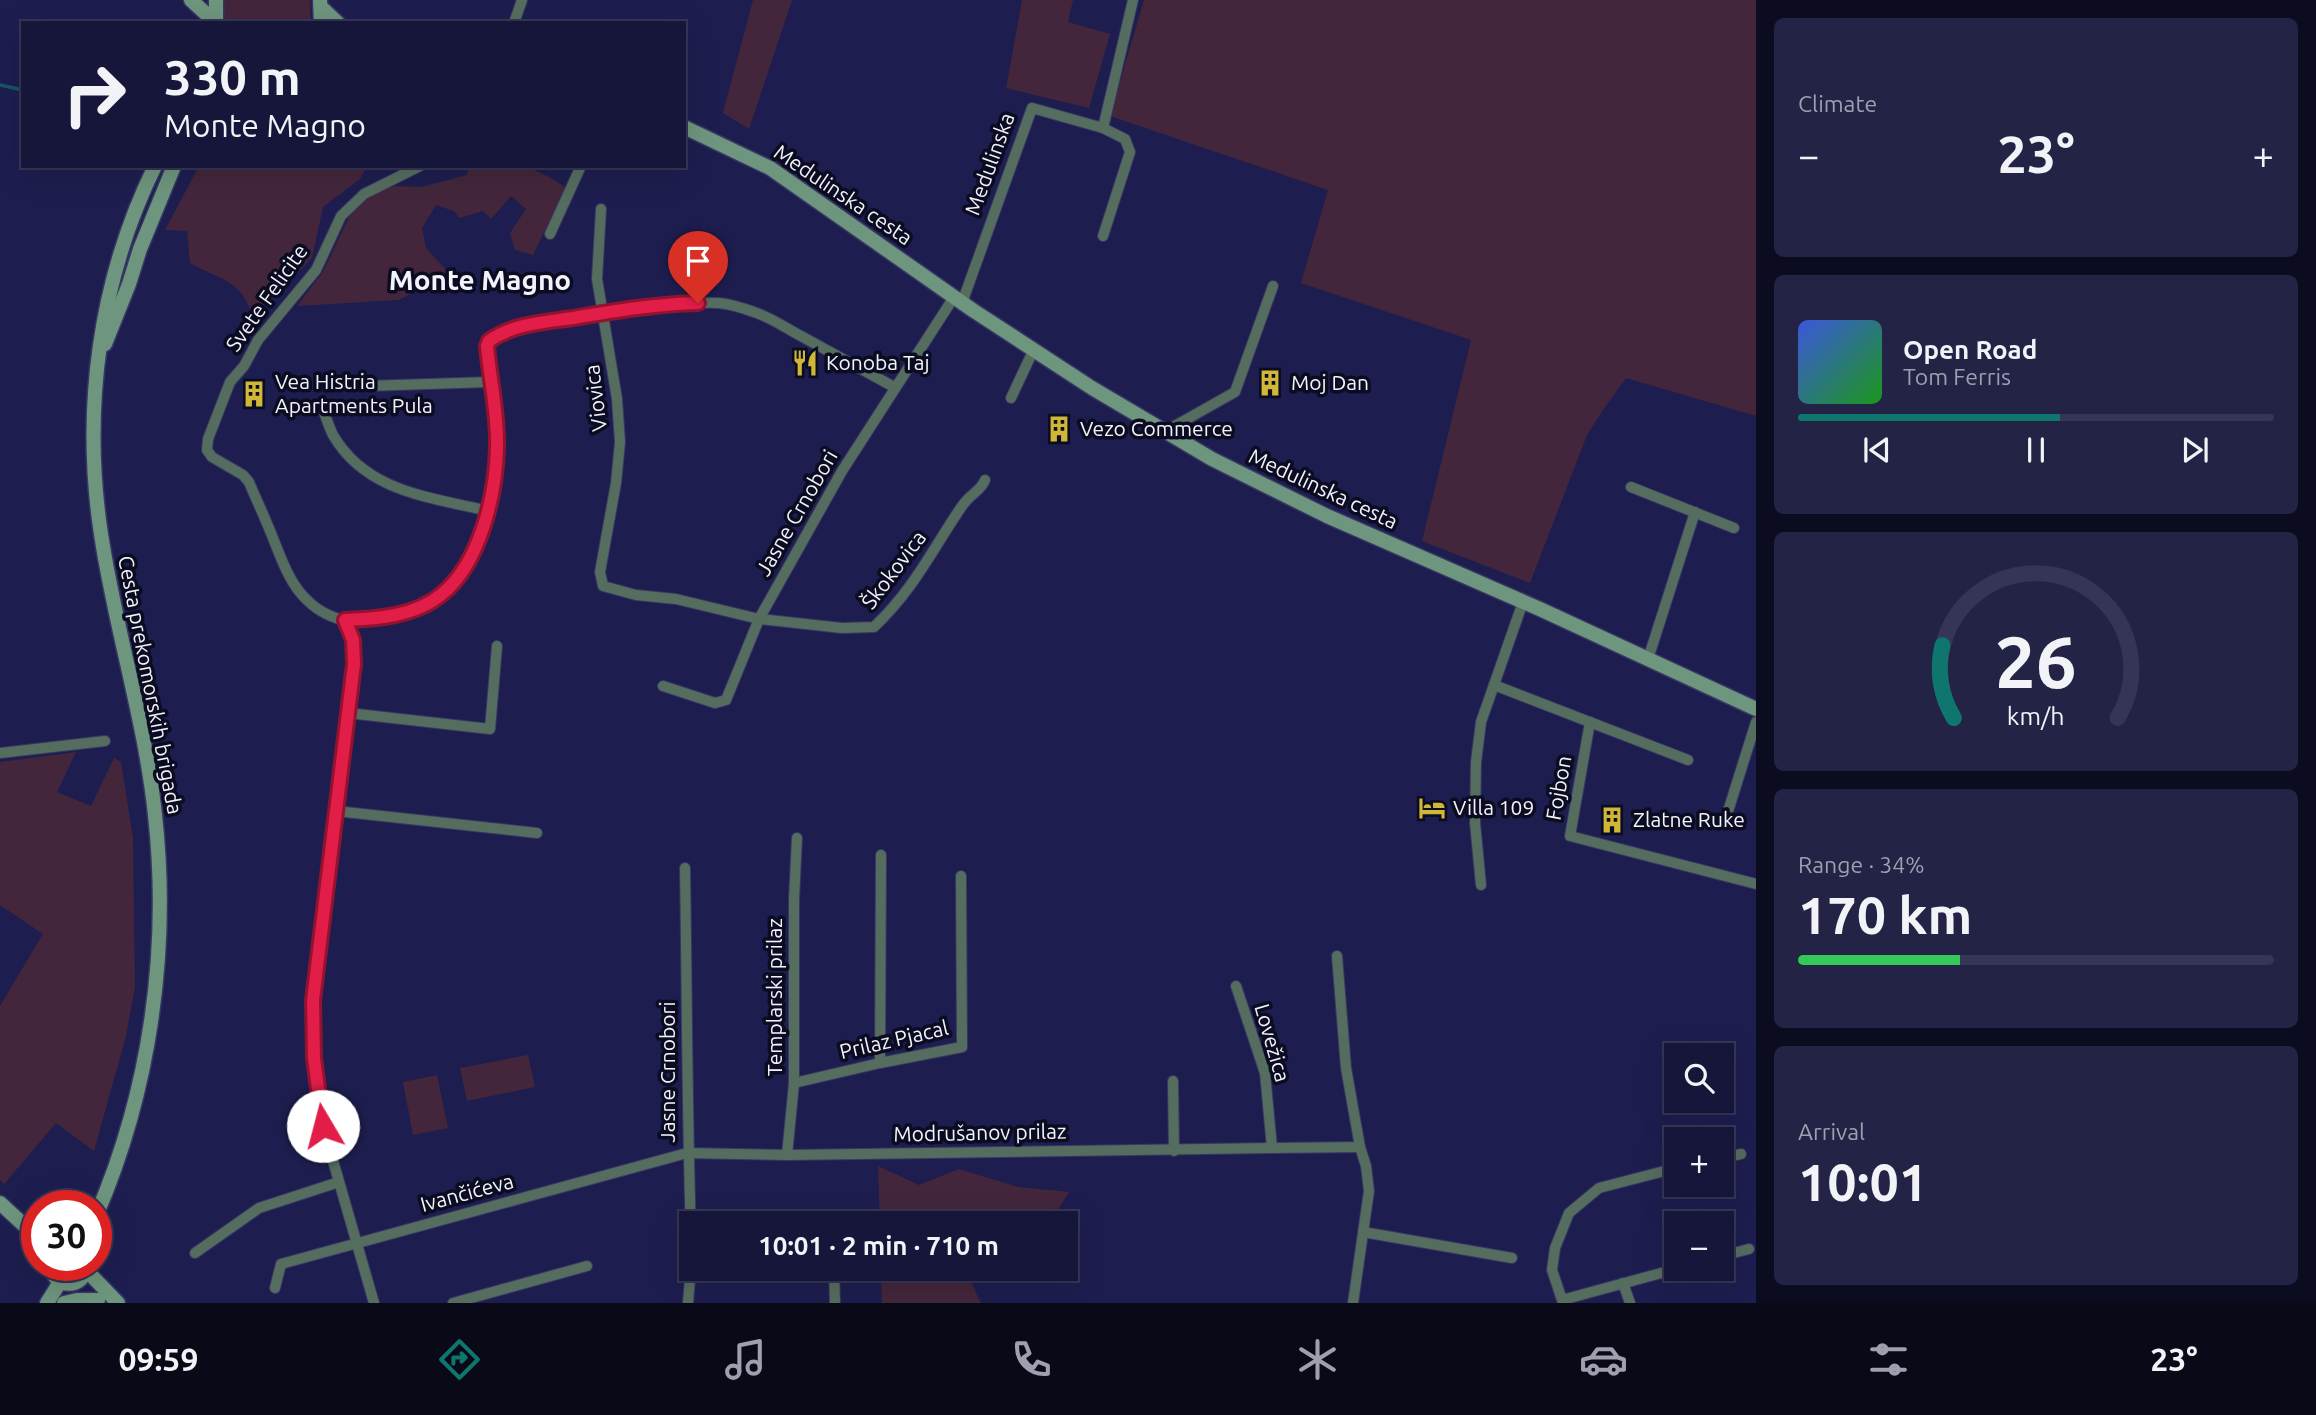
<!DOCTYPE html>
<meta charset="utf-8">
<style>
body{margin:0;font-family:Ubuntu,sans-serif;background:#232346;color:#f1f3f6;height:100vh;display:flex;flex-direction:column;font-size:26px;white-space:nowrap}
*{box-sizing:border-box;margin:0}
p{font-size:23px;color:#9e9faf}
.icon{flex:none;width:38px;height:38px;fill:none;stroke:currentColor;stroke-width:2;stroke-linecap:round;stroke-linejoin:round}
.map{position:relative;flex:1;overflow:hidden}
.details{display:flex;flex-direction:column;gap:18px;padding:18px;background:#0c0c20;width:560px}
.details>*{flex:none}
.banner{position:absolute;left:21px;top:21px;width:665px;height:147px;border-radius:0px;box-shadow:0 7px 28px #0002,0 0 0 2px #353555;background:#16163b;color:#f1f3f6;overflow:hidden}
.tools{position:absolute;left:1664px;top:1043px;display:grid;gap:14px}
.tools a{display:grid;place-items:center;width:70px;height:70px;border-radius:0px;background:#16163b;box-shadow:0 7px 28px #0002,0 0 0 2px #353555;font-size:35px}
.speed{position:absolute;left:21px;top:1190px;display:flex;gap:14px;font-size:35px;font-weight:700;text-align:center}
.speed>*{display:grid;place-content:center;width:91px;height:91px;border-radius:50%;background:#16163b;box-shadow:0 7px 28px #0002,0 0 0 2px #353555;line-height:1}
.speed .limit{border:10px solid #d22;background:#fff;color:#111}
.pin{position:absolute;display:grid;place-items:center;width:60px;height:60px;color:#fff;margin:-72px -30px;border-radius:50% 50% 50% 0;rotate:-45deg;box-shadow:0 0 7px #0007}
.pin .icon{rotate:45deg}
.me{position:absolute;width:77px;margin:-38px;rotate:352deg;stroke-linejoin:round;filter:drop-shadow(0 0 5px #0008)}
.turn{display:flex;align-items:center;gap:24px;height:147px;padding:0 28px;font-size:32px}
.turn .icon{width:91px;height:91px;stroke-width:2.5}
.turn b{display:block;font-size:49px;line-height:60px}
.big{font-size:52px;font-weight:600;line-height:1.1}
.details .widget{flex:1;display:flex;flex-direction:column;justify-content:center;gap:10px;min-width:0;padding:0 24px;border-radius:10px;background:#232346}
.details .dial{align-items:center;gap:0}
.dial svg{height:182px;overflow:visible;fill:none;stroke:#353555;stroke-width:7;stroke-linecap:round;text-anchor:middle}
.dial text{fill:#f1f3f6;stroke:none}
.song{display:flex;align-items:center;gap:21px}
.cover{width:84px;height:84px;border-radius:10px;background:linear-gradient(135deg,hsl(230 70% 55%),hsl(120 70% 35%))}
.played{height:7px;border-radius:4px;background:linear-gradient(90deg,#0f766e 55%,#353555 55%)}
.keys{display:flex;justify-content:space-around;direction:ltr}
.heat{display:flex;justify-content:space-between;align-items:center;font-size:38px;direction:ltr}
.charge{height:10px;border-radius:5px;background:linear-gradient(90deg,#34c759 34%,#353555 0)}
.trip{position:absolute;left:679px;top:1211px;width:399px;height:70px;border-radius:0px;background:#16163b;box-shadow:0 7px 28px #0002,0 0 0 2px #353555;font-weight:600;line-height:70px;text-align:center}
.dock{display:flex;height:112px;justify-content:space-around;align-items:center;background:#090918;color:#9e9faf}
.dock .icon{width:49px;height:49px}
.dock .on{color:#0f766e}
.dock b{font-size:32px;color:#f1f3f6}
main{display:flex;flex:1;min-height:0}
.map>svg:first-child{display:block}
.green{fill:#43263b}
.lines{fill:none;stroke-linecap:round;stroke-linejoin:round}
.stream{stroke:#165564;stroke-width:3.5}
.minor-casing{stroke:#373864;stroke-width:12}
.secondary-casing{stroke:#373864;stroke-width:17}
.minor{stroke:#556d5e;stroke-width:10}
.secondary{stroke:#6e957d;stroke-width:14}
.route-casing{stroke:#92132f;stroke-width:18}
.route{stroke:#e11d48;stroke-width:12}
.labels{text-anchor:middle;stroke-width:7;stroke-linejoin:round;paint-order:stroke}
.street-label{font-size:21px;fill:#f2f3fa;stroke:#0b0c21}
.poi-label{font-size:21px;fill:#f2f3fa;stroke:#0b0c21;text-anchor:start}
.district-label{font-size:28px;font-weight:bold;fill:#f2f3fa;stroke:#0b0c21}
</style>
<main>
<div class="map">
<svg width="1756" height="1303" viewBox="0 0 1756 1303">
<rect width="100%" height="100%" fill="#1d1e4f"/>
<g class="green">
<path d="M 225,0 L 310,0 L 311,23 L 224,23 L 223,10 Z"/>
<path d="M 753,0 L 792,0 L 749,129 L 723,113 Z"/>
<path d="M 1022,0 L 1073,0 L 1068,22 L 1110,34 L 1089,108 L 1006,88 Z"/>
<path d="M 1144,0 L 1756,0 L 1756,416 L 1626,378 L 1603,410 L 1587,435 L 1530,583 L 1422,541 L 1471,340 L 1301,283 L 1328,190 L 1110,116 Z"/>
<path d="M 199,166 L 367,166 L 360,179 L 323,207 L 312,258 L 253,318 C 242,279 222,281 190,263 L 187,231 L 165,230 Z"/>
<path d="M 469,166 C 512,166 529,161 566,188 L 533,255 L 515,250 L 510,233 L 526,209 L 511,196 L 491,219 L 483,211 L 459,218 L 454,211 L 436,205 L 422,228 L 426,248 L 449,273 L 399,300 L 297,306 L 323,272 L 350,215 L 371,193 L 395,186 L 421,187 L 467,175 Z"/>
<path d="M 76,752 L 57,792 L 91,806 L 114,758 L 121,762 L 133,838 L 135,987 L 126,1036 L 94,1151 L 56,1123 L 4,1184 L 0,1180 L 0,1006 L 43,934 L 0,905 L 0,762 Z"/>
<path d="M 528,1055 L 535,1087 L 467,1101 L 460,1068 Z"/>
<path d="M 437,1075 L 448,1128 L 413,1135 L 403,1082 Z"/>
<path d="M 878,1166 L 919,1185 L 959,1169 L 1018,1187 L 1069,1192 L 1050,1223 L 880,1223 Z"/>
<path d="M 881,1269 L 965,1269 L 981,1303 L 882,1303 Z"/>
</g>
<g class="lines">
<path class="stream" d="M 0,85 L 23,90"/>
<g class="minor-casing">
<g id="minor">
<path d="M 514,23 L 522,0"/>
<path d="M 1103,128 L 1133,0"/>
<path d="M 420,166 L 364,194 L 341,216 L 316,270 L 258,340 L 244,366 L 230,382 L 208,439 L 207,450 L 212,457 L 243,475 L 249,482 C 255,497 262,511 268,526 C 279,551 287,582 308,601 C 317,610 333,619 346,620 C 372,623 422,612 442,594 C 466,574 481,540 488,511 C 503,452 491,404 487,346 C 496,320 686,300 718,303 C 729,304 743,308 754,312 C 770,317 786,328 801,336 C 832,353 863,370 894,387"/>
<path d="M 601,209 L 597,279 L 617,399 L 620,442 L 616,483 L 600,572 L 603,586 L 636,595 L 676,599 L 759,619 L 842,628 L 874,627 C 910,593 928,558 954,518 C 958,512 962,505 967,500 C 974,492 981,490 985,480"/>
<path d="M 550,234 L 581,166"/>
<path d="M 962,303 L 1032,108 L 1103,128 L 1125,139 L 1130,152 L 1103,236"/>
<path d="M 365,386 L 490,382"/>
<path d="M 1011,398 L 1034,349"/>
<path d="M 321,404 C 325,414 328,425 333,435 C 366,492 430,497 488,511"/>
<path d="M 1164,432 L 1235,392 L 1273,286"/>
<path d="M 1631,487 L 1734,528"/>
<path d="M 345,620 L 353,640 L 354,664 L 313,1000 L 314,1058 L 323,1126 L 374,1303"/>
<path d="M 1648,659 L 1695,512"/>
<path d="M 1494,685 L 1688,760"/>
<path d="M 663,686 L 715,703 L 726,700 L 759,619 L 842,471 L 954,297"/>
<path d="M 348,713 L 490,729 L 497,646"/>
<path d="M 1590,722 L 1570,836 L 1756,884"/>
<path d="M 0,753 L 105,741"/>
<path d="M 336,811 L 537,833"/>
<path d="M 1724,824 L 1756,722"/>
<path d="M 685,868 C 687,990 687,1113 691,1235"/>
<path d="M 1481,885 L 1475,823 L 1476,762 L 1481,722 L 1523,602"/>
<path d="M 1337,956 L 1346,1068 L 1360,1147 L 1366,1166 L 1369,1191 L 1353,1303"/>
<path d="M 1236,986 L 1265,1073 L 1272,1148 L 1360,1147"/>
<path d="M 880,1063 L 881,855"/>
<path d="M 1173,1081 L 1174,1151"/>
<path d="M 794,1083 L 880,1063 L 962,1047 L 961,876"/>
<path d="M 787,1155 L 794,1083 L 794,899 L 797,838"/>
<path d="M 1722,1158 L 1741,1154"/>
<path d="M 1676,1168 L 1599,1188 L 1569,1213 L 1555,1248 L 1552,1270 L 1562,1300 L 1676,1269"/>
<path d="M 1363,1232 L 1512,1258"/>
<path d="M 195,1253 L 259,1208 L 339,1182"/>
<path d="M 1722,1256 L 1749,1249"/>
<path d="M 834,1269 L 835,1303"/>
<path d="M 1623,1283 L 1630,1303"/>
<path d="M 275,1288 L 281,1264 L 687,1153 L 787,1155 L 1272,1148"/>
<path d="M 453,1303 L 587,1266"/>
<path d="M 688,1303 L 691,1267"/>
</g>
</g>
<g class="secondary-casing">
<g id="secondary">
<path d="M 191,0 L 215,22"/>
<path d="M 320,0 L 321,23"/>
<path d="M 322,8 L 338,23"/>
<path d="M 216,23 L 216,0"/>
<path d="M 684,127 L 770,168 L 974,311 L 1092,388 L 1212,459 L 1327,516 L 1542,610 L 1756,709"/>
<path d="M 105,344 L 129,284 L 140,249 L 174,166"/>
<path d="M 0,1203 L 26,1227 L 37,1242"/>
<path d="M 96,1216 C 150,1091 170,950 155,815 C 145,720 115,628 101,534 C 82,409 99,280 155,166"/>
<path d="M 51,1265 C 53,1290 85,1290 87,1265"/>
<path d="M 87,1271 L 118,1303"/>
<path d="M 47,1303 L 60,1282"/>
<path d="M 64,1303 L 77,1300 L 98,1300"/>
</g>
</g>
<use href="#minor" class="minor"/>
<use href="#secondary" class="secondary"/>
</g>
<g class="lines">
<g class="route-casing">
<path id="route" d="M 323,1126 L 314,1058 L 313,1000 L 354,664 L 353,640 L 345,620 C 377,619 416,616 442,594 C 480,563 496,495 497,447 C 498,413 490,380 487,346 L 489,341 C 512,324 545,322 573,318 C 614,311 656,304 698,303"/>
</g>
<use href="#route" class="route"/>
</g>
<defs>
<g id="restaurant-bare" transform="scale(2.1)"><path d="M-5-6h1v4h1v-4h1v4h1v-4h1v5L-1.5 .5V6h-2V.5L-5-1ZM5-6V6H3V1.5H1.5Q1.5-4 5-6Z" fill="#d0b736" stroke="#0b0c21" stroke-width="2.5" paint-order="stroke"/></g>
<g id="building-bare" transform="scale(2.1)"><path d="M-4-6H4V6H1V3H-1V6H-4ZM-2.5-4.3h1.7v1.8h-1.7ZM.8-4.3h1.7v1.8H.8ZM-2.5-1h1.7V.8h-1.7ZM.8-1h1.7V.8H.8Z" fill="#d0b736" stroke="#0b0c21" stroke-width="2.5" paint-order="stroke"/></g>
<g id="hotel-bare" transform="scale(2.1)"><path d="M-6-4.5h1.5V1H6V5H4.5V3h-9V5H-6ZM-4 0a1.8 1.8 0 1 1 3.6 0ZM.5 0V-2.5h3Q6-2.5 6 0Z" fill="#d0b736" stroke="#0b0c21" stroke-width="2.5" paint-order="stroke"/></g>
</defs>
<g fill-rule="evenodd">
<use href="#restaurant-bare" x="805" y="363"/>
<use href="#building-bare" x="1270" y="383"/>
<use href="#building-bare" x="254" y="394"/>
<use href="#building-bare" x="1059" y="429"/>
<use href="#hotel-bare" x="1432" y="808"/>
<use href="#building-bare" x="1612" y="820"/>
</g>
<g class="labels">
<g class="street-label">
<text transform="translate(990 164) rotate(-70)" y="7">Medulinska</text>
<text transform="translate(843 195) rotate(34)" y="7">Medulinska cesta</text>
<text transform="translate(267 298) rotate(-55)" y="7">Svete Felicite</text>
<text transform="translate(596 398) rotate(-97)" y="7">Viovica</text>
<text transform="translate(1323 489) rotate(25)" y="7">Medulinska cesta</text>
<text transform="translate(797 513) rotate(-60)" y="7">Jasne Crnobori</text>
<text transform="translate(894 570) rotate(-53)" y="7">Škokovica</text>
<text transform="translate(150 685) rotate(79)" y="7">Cesta prekomorskih brigada</text>
<text transform="translate(1559 788) rotate(-80)" y="7">Fojbon</text>
<text transform="translate(775 997) rotate(-90)" y="7">Templarski prilaz</text>
<text transform="translate(894 1040) rotate(-13)" y="7">Prilaz Pjacal</text>
<text transform="translate(1272 1043) rotate(74)" y="7">Lovežica</text>
<text transform="translate(668 1072) rotate(-90)" y="7">Jasne Crnobori</text>
<text transform="translate(980 1133) rotate(-1)" y="7">Modrušanov prilaz</text>
<text transform="translate(467 1193) rotate(-15)" y="7">Ivančićeva</text>
</g>
<g class="poi-label">
<text x="826" y="370">Konoba Taj</text>
<text x="275" y="389">Vea Histria<tspan x="275" dy="24">Apartments Pula</tspan></text>
<text x="1291" y="390">Moj Dan</text>
<text x="1080" y="436">Vezo Commerce</text>
<text x="1453" y="815">Villa 109</text>
<text x="1633" y="827">Zlatne Ruke</text>
</g>
<g class="district-label">
<text x="480" y="290">Monte Magno</text>
</g>
</g>
</svg>
<div class="tools">
<a><svg class="icon" aria-label="search" viewBox="0 0 24 24"><circle cx="10" cy="10" r="6"/><path d="M15 15l6 6"/></svg></a>
<a>+</a>
<a>−</a>
</div>
<div class="speed"><div class="limit">30</div></div>
<div class="pin" style="left:698px;top:303px;background:#d93025"><svg class="icon" aria-label="arrive" viewBox="0 0 24 24"><path d="M6 21V4h12l-3 4 3 4H6"/></svg></div>
<svg class="me" style="left:323px;top:1126px" viewBox="-20 -20 40 40"><circle r="19" fill="#fff"/><path d="M0-13L10 11 0 6-10 11z" fill="#e11d48"/></svg>
<div class="trip">10:01 · 2 min · 710 m</div>
<div class="banner">
<div class="turn"><svg class="icon" aria-label="right" viewBox="0 0 24 24"><path d="M7 20v-9h11M14 6l5 5-5 5"/></svg><div><b>330 m</b>Monte Magno</div></div>
</div>
</div>
<section class="details">
<div class="widget"><p>Climate</p>
<div class="heat"><a>−</a><b class="big">23°</b><a>+</a></div>
</div>
<div class="widget">
<div class="song"><i class="cover"></i><div><b>Open Road</b><p>Tom Ferris</p></div></div>
<div class="played"></div>
<div class="keys"><svg class="icon" aria-label="previous" viewBox="0 0 24 24"><path d="M18 5L8 12l10 7zM5 5v14"/></svg><svg class="icon" aria-label="pause" viewBox="0 0 24 24"><path d="M8 5v14M16 5v14"/></svg><svg class="icon" aria-label="next" viewBox="0 0 24 24"><path d="M6 5l10 7-10 7zM19 5v14"/></svg></div>
</div>
<div class="widget dial"><svg viewBox="0 0 100 80">
<path d="M14 69A42 42 0 1 1 86 69"/>
<path d="M14 69A42 42 0 0 1 9 37" stroke="#0f766e"/>
<text x="50" y="56" font-size="32" font-weight="700">26</text>
<text x="50" y="72" font-size="11">km/h</text>
</svg></div>
<div class="widget"><p>Range · 34%</p><b class="big">170 km</b><div class="charge"></div></div>
<div class="widget"><p>Arrival</p><b class="big">10:01</b></div>
</section>
</main>
<nav class="dock">
<b>09:59</b>
<svg class="icon on" aria-label="directions" viewBox="0 0 24 24"><path d="M12 3l9 9-9 9-9-9zM9 14v-3h6M13 9l2 2-2 2"/></svg>
<svg class="icon" aria-label="music" viewBox="0 0 24 24"><path d="M9 18V5l10-2v13"/><circle cx="6" cy="18" r="3"/><circle cx="16" cy="16" r="3"/></svg>
<svg class="icon" aria-label="phone" viewBox="0 0 24 24"><path d="M5 4h4l2 5-3 2q2 4 5 5l2-3 5 2v4C11 20 4 13 5 4z"/></svg>
<svg class="icon" aria-label="climate" viewBox="0 0 24 24"><path d="M12 3v18M4 7l16 10M4 17L20 7"/></svg>
<svg class="icon" aria-label="car" viewBox="0 0 24 24"><path d="M5 17H2v-5l4-1 3-4h7l3 4 3 1v5h-3M9 17h6M6 11h13"/><circle cx="7" cy="17" r="2"/><circle cx="17" cy="17" r="2"/></svg>
<svg class="icon" aria-label="filters" viewBox="0 0 24 24"><path d="M4 7h16M4 17h16"/><circle cx="9" cy="7" r="2"/><circle cx="15" cy="17" r="2"/></svg>
<b>23°</b>
</nav>
